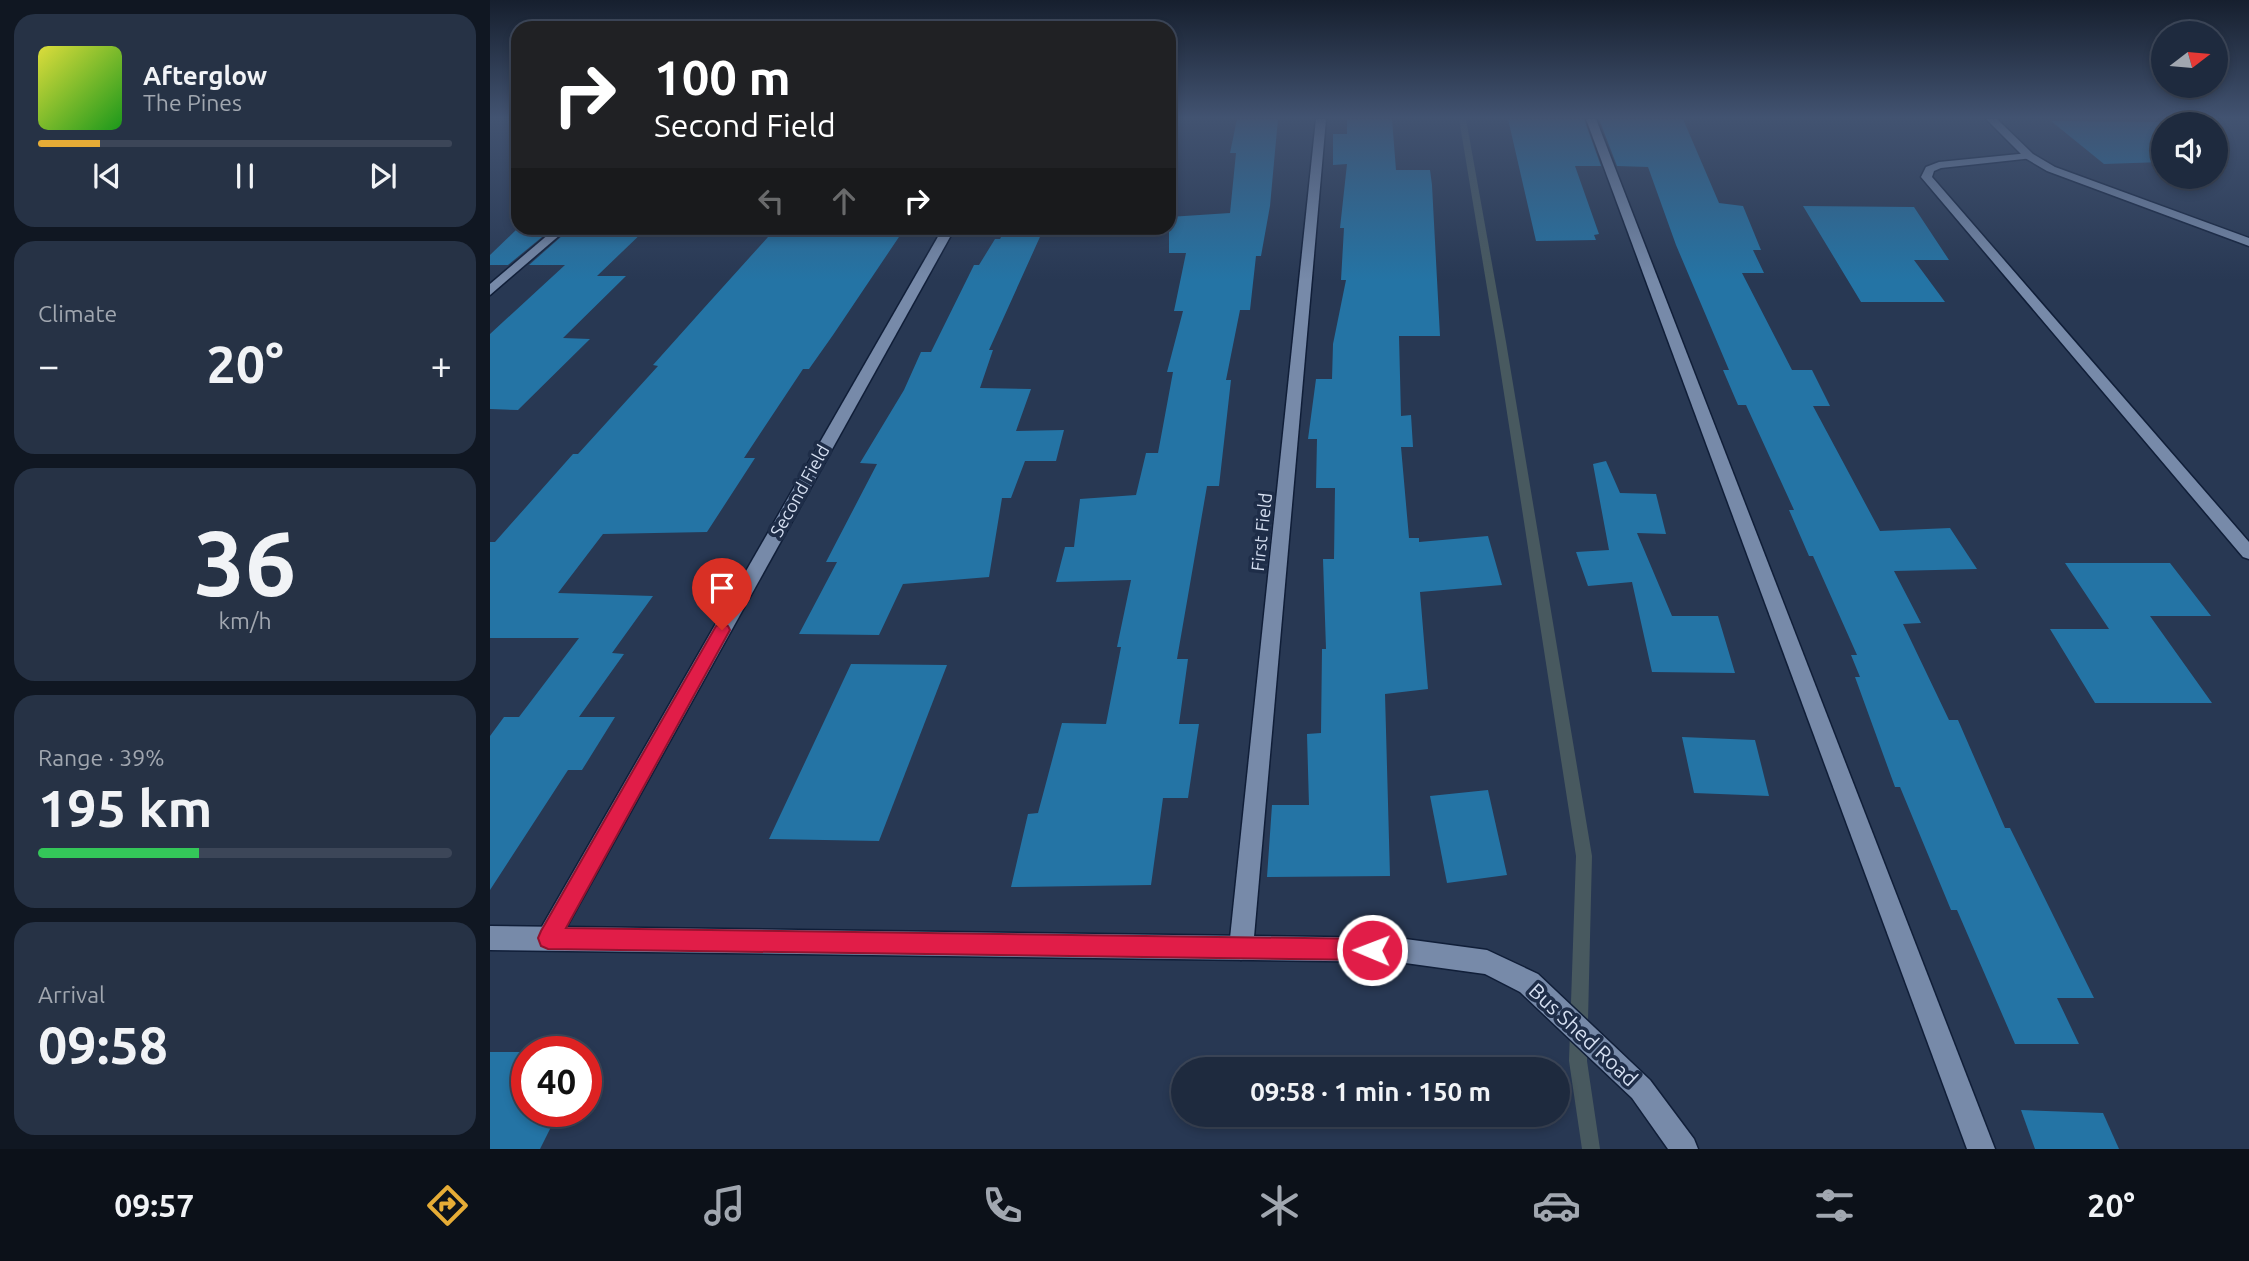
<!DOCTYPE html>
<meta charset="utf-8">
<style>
body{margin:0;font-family:Ubuntu,sans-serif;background:#263245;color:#f1f3f6;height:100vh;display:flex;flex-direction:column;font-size:26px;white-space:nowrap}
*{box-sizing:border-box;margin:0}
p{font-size:23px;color:#a1a7b0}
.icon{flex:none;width:38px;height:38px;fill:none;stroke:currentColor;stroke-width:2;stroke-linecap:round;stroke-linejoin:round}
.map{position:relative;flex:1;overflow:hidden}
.panel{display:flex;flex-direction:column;gap:14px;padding:14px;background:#101722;width:490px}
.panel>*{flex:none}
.guide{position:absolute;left:21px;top:21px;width:665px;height:214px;border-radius:21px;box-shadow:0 4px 10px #0003,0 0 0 2px #3c4658;background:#202124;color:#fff;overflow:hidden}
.needle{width:46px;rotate:74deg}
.fabs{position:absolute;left:1661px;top:21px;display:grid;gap:14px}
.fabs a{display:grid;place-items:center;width:77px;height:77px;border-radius:50%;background:#1e2a3e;box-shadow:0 4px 10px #0003,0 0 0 2px #3c4658;font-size:35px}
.speed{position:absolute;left:21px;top:1036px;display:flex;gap:14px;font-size:35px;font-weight:700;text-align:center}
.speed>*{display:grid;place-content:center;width:91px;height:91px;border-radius:50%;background:#1e2a3e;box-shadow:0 4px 10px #0003,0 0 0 2px #3c4658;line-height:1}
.speed .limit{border:10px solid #d22;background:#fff;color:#111}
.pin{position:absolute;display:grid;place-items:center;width:60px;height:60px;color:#fff;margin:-72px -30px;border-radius:50% 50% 50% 0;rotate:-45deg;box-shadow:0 0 7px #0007}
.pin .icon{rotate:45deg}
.me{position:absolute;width:77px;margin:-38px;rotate:271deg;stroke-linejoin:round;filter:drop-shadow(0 0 5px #0008)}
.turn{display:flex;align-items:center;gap:24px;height:147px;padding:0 28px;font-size:32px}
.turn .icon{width:91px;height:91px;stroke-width:2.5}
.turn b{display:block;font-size:49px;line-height:60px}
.lanes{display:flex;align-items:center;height:66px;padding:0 28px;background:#0003;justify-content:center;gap:35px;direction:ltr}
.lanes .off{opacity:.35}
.big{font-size:52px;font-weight:600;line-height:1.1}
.panel .widget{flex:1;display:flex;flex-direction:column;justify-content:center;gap:10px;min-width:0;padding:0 24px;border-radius:21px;background:#263245}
.panel .dial{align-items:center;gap:0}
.dial b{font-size:91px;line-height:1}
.song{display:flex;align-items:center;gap:21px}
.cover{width:84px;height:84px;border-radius:10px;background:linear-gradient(135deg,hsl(60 70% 55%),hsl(120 70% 35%))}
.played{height:7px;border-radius:4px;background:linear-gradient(90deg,#e6ac36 15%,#3c4658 15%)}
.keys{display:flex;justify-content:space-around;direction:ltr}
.heat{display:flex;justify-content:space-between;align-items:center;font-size:38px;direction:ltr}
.charge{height:10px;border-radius:5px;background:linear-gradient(90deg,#34c759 39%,#3c4658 0)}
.trip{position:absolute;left:681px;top:1057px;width:399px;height:70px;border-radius:35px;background:#1e2a3e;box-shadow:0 4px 10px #0003,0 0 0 2px #3c4658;font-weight:600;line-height:70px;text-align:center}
.tab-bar{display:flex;height:112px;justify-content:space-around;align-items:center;background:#0c1119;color:#a1a7b0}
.tab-bar .icon{width:49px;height:49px}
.tab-bar .on{color:#e6ac36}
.tab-bar b{font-size:32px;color:#f1f3f6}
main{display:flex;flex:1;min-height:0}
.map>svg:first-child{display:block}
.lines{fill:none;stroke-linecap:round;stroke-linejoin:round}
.stream{fill:#48595f;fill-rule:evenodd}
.building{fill:#2474a5}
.minor-casing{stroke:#101e38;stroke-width:3}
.tertiary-casing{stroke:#101e38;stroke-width:3}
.minor{fill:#778aa9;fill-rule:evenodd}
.tertiary{fill:#778aa9;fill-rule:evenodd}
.route{fill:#e11d48;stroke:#92132f;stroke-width:2}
.labels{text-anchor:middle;stroke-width:7;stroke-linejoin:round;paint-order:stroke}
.street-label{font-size:18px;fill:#d5dff1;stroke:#1e2d48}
.near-street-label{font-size:21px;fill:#d5dff1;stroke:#1e2d48}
</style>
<main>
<section class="panel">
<div class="widget">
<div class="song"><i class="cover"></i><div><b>Afterglow</b><p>The Pines</p></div></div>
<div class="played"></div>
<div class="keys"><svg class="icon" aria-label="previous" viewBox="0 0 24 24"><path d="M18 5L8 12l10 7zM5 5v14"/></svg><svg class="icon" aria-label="pause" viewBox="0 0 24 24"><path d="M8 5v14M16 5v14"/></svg><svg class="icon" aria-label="next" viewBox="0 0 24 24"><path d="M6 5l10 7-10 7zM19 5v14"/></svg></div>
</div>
<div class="widget"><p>Climate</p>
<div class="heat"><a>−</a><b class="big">20°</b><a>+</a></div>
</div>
<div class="widget dial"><b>36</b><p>km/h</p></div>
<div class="widget"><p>Range · 39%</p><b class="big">195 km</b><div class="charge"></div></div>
<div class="widget"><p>Arrival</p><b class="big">09:58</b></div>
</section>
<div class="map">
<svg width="1759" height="1149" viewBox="0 0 1759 1149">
<rect width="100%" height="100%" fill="#283853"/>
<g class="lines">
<path class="stream" d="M 969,119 L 976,119 L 1016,342 L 1102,856 L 1097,1061 L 1110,1149 L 1092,1149 L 1079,1061 L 1086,856 L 1006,342 Z"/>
</g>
<g class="building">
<path d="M 747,119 L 788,119 L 780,206 L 771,256 L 766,256 L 760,310 L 750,310 L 736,380 L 741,380 L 729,486 L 717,486 L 687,659 L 698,659 L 689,724 L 709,724 L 698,798 L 673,798 L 661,885 L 521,887 L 538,814 L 548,813 L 572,723 L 616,724 L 631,647 L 627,647 L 641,580 L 566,582 L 575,547 L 584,547 L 590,499 L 646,495 L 656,453 L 668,453 L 683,372 L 677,372 L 693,311 L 684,311 L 696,253 L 679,253 L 679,217 L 740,213 L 746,153 L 740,153 Z"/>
<path d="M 857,119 L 902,119 L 906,170 L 940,170 L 942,185 L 950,336 L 909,336 L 911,416 L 921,415 L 923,447 L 911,447 L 919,538 L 929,538 L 929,542 L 998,536 L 1012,585 L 930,592 L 938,689 L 895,694 L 900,876 L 777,877 L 782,805 L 819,805 L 817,734 L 831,733 L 832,649 L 836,649 L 833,559 L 844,559 L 845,488 L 826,488 L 827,439 L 818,439 L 826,379 L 842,379 L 843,344 L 856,280 L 851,280 L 854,228 L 850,228 L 857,164 L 843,165 L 843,134 L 857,134 Z"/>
<path d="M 1018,119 L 1094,119 L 1111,166 L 1085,166 L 1109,234 L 1104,235 L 1106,240 L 1046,241 Z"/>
<path d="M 1109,119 L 1193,119 L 1229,203 L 1253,206 L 1271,250 L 1263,250 L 1274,273 L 1252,273 L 1302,370 L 1322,370 L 1340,406 L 1323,406 L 1390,531 L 1460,528 L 1487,569 L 1404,571 L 1431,623 L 1413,624 L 1459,720 L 1468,720 L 1515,828 L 1520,828 L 1604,998 L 1567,998 L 1589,1044 L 1525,1044 L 1467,910 L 1461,910 L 1410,787 L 1405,787 L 1365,677 L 1370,677 L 1361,655 L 1367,655 L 1323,556 L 1319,556 L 1299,510 L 1304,510 L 1256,405 L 1248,405 L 1233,370 L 1239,370 L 1186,245 L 1158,167 L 1127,166 Z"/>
<path d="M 1561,121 L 1673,122 L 1673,162 L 1614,164 Z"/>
<path d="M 1313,206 L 1424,207 L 1459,260 L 1424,260 L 1455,302 L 1371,302 Z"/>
<path d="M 28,228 L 63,228 L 18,265 L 0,265 L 0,255 Z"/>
<path d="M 81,228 L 157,228 L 107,276 L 136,276 L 73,338 L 100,339 L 28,410 L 0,409 L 0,334 L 75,265 L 39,265 Z"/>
<path d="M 290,228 L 415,228 L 343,335 L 319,369 L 313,369 L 254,458 L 265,458 L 217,532 L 113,534 L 68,593 L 163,596 L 122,653 L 134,654 L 89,717 L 125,717 L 92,770 L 78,770 L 0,890 L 0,736 L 14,717 L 29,717 L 89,638 L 0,638 L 0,542 L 5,542 L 83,454 L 88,454 L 168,366 L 163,365 L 214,308 L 278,237 L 282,237 Z"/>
<path d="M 516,228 L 554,228 L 499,350 L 503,350 L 490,388 L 541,389 L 526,431 L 574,430 L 566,461 L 535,461 L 521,498 L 512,498 L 499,577 L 413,584 L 389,635 L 309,634 L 347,562 L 336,562 L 387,464 L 370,463 L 414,390 L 431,352 L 441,352 L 484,265 L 489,265 L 505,239 L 510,239 Z"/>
<path d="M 1116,461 L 1130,493 L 1166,494 L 1176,534 L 1147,533 L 1182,616 L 1228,616 L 1245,673 L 1162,672 L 1142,582 L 1098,586 L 1086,552 L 1119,550 L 1103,464 Z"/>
<path d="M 1575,563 L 1680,563 L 1721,616 L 1660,616 L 1722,703 L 1605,703 L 1560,629 L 1619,629 Z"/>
<path d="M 361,664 L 457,665 L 389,841 L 279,839 Z"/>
<path d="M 1192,737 L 1265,740 L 1279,796 L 1204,793 Z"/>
<path d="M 998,790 L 1017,875 L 957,883 L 940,796 Z"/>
<path d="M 0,1052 L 37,1052 L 37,1111 L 69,1111 L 50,1149 L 0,1149 Z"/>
<path d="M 1531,1110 L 1613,1113 L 1629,1149 L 1545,1149 Z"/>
</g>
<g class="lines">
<g class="minor-casing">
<g id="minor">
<path d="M 826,119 L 836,119 L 763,948 L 759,956 L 751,960 L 743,956 L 739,948 Z"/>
<path d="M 1096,119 L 1106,119 L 1505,1149 L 1477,1149 Z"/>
<path d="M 1539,153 L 1544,156 L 1543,158 L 1451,168 L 1444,171 L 1442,177 L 1759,542 L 1759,559 L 1753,557 L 1431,177 L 1436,167 L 1449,162 Z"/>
<path d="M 66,228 L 78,228 L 0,295 L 0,284 Z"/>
<path d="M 453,228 L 465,228 L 66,946 L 58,950 L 50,946 L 46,938 L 50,930 Z"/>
</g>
</g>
<g class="tertiary-casing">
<g id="tertiary">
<path d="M 1496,119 L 1507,119 L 1543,154 L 1565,167 L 1759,238 L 1759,246 L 1557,171 L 1535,158 Z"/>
<path d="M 0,926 L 908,938 L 997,950 L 1048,974 L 1160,1080 L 1204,1139 L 1208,1149 L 1178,1149 L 1142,1098 L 1030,992 L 995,974 L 908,962 L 0,950 Z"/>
</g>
</g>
<use href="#minor" class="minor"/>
<use href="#tertiary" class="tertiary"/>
</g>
<linearGradient id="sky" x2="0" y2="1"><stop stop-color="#161f2e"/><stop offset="0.42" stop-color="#425371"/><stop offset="1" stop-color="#425371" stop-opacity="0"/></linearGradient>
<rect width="1759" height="280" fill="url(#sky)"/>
<path class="route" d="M 232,624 L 238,626 L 240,630 L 76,928 L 882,939 L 889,942 L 892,950 L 889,957 L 882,960 L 58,949 L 51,946 L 48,938 L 51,931 L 226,626 Z"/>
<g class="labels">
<g class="street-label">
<text transform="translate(310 491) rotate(-61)" y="6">Second Field</text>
<text transform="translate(772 532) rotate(-84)" y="6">First Field</text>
</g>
<g class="near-street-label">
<text transform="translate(1093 1035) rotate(43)" y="7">Bus Shed Road</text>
</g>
</g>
</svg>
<div class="fabs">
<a><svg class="needle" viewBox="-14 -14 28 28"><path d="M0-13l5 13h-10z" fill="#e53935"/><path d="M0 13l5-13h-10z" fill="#a1a7b0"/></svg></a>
<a><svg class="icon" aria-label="sound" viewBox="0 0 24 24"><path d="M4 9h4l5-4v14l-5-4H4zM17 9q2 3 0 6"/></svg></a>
</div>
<div class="speed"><div class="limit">40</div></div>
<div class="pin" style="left:232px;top:630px;background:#d93025"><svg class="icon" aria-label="arrive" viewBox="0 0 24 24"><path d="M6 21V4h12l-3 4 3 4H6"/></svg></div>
<svg class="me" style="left:882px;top:950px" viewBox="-20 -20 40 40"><circle r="17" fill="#e11d48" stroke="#fff" stroke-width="3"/><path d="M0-11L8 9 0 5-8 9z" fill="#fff"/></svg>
<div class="trip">09:58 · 1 min · 150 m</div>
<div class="guide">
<div class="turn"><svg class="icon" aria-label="right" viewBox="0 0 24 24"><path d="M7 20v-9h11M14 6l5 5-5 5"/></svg><div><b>100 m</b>Second Field</div></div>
<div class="lanes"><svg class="icon off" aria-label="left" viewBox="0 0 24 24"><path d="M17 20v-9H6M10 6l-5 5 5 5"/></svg><svg class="icon off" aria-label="ahead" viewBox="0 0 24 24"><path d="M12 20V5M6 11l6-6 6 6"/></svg><svg class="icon" aria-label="right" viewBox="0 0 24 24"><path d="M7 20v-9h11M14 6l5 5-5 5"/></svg></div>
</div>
</div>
</main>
<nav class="tab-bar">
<b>09:57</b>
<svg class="icon on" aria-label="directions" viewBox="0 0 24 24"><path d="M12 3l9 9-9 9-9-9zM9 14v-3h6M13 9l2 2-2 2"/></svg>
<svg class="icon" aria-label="music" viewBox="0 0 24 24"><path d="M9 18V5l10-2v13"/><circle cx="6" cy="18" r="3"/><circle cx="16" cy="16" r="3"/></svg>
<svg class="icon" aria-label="phone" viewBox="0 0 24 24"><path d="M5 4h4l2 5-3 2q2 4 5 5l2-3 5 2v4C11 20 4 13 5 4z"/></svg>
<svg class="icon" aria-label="climate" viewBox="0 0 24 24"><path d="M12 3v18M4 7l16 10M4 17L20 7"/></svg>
<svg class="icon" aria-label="car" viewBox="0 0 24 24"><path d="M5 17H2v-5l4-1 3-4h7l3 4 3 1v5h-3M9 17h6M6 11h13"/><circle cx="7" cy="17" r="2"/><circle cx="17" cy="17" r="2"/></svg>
<svg class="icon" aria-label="filters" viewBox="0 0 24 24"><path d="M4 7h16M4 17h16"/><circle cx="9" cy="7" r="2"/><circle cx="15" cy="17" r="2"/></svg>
<b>20°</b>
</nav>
